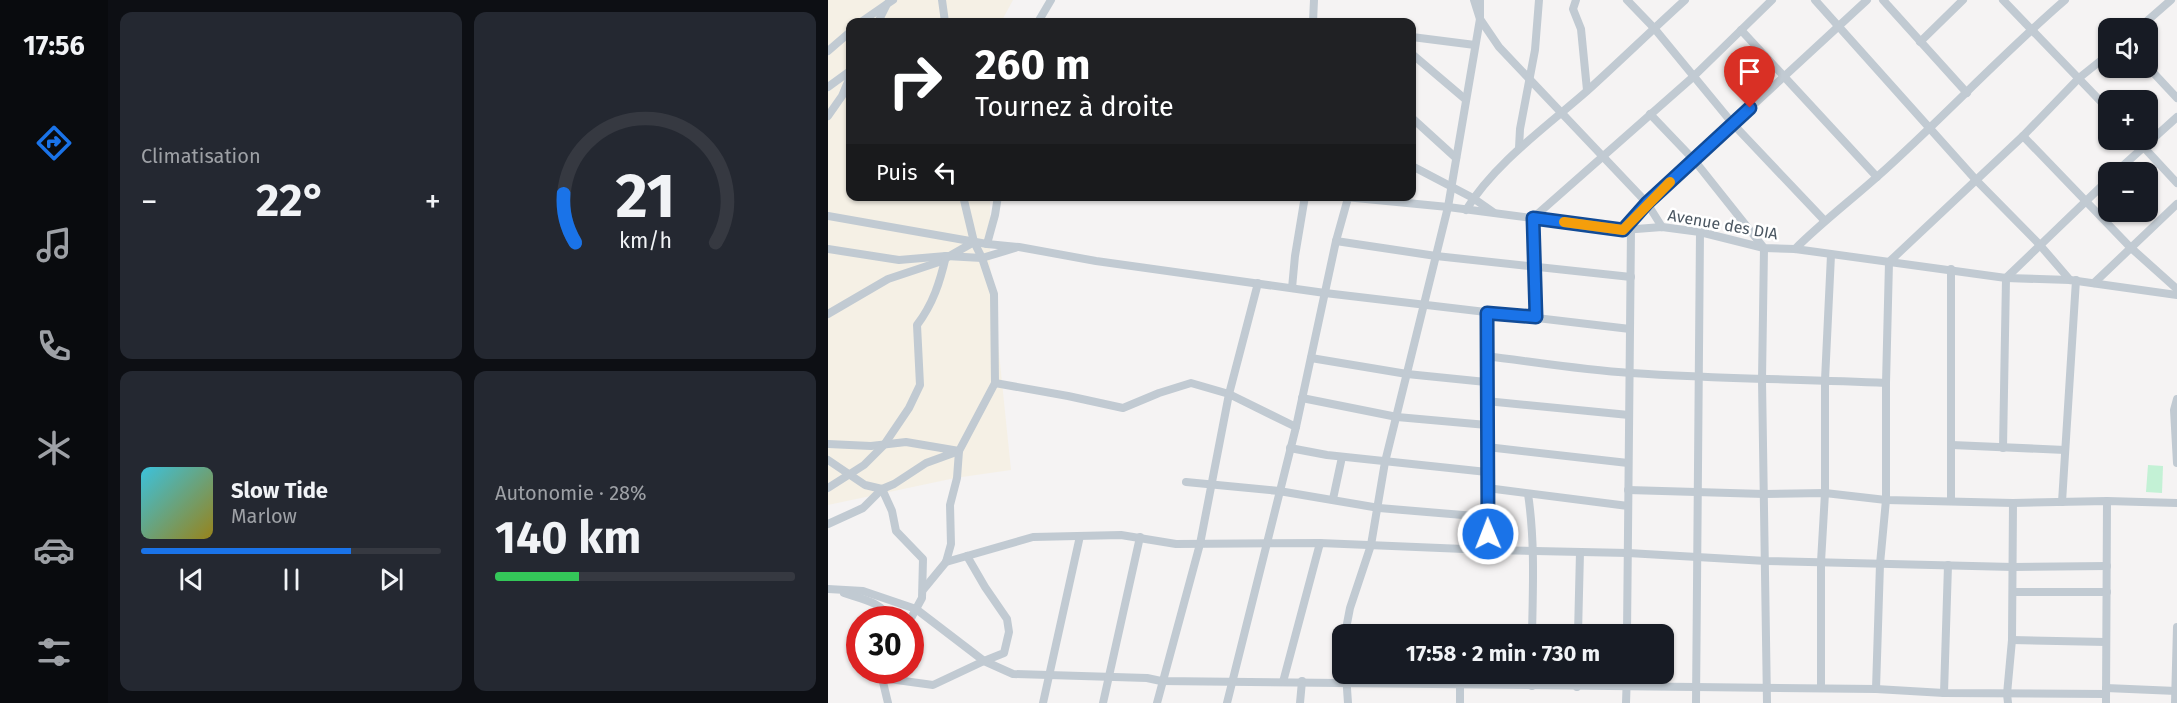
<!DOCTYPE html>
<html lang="fr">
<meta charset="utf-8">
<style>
body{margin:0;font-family:"Fira Sans",sans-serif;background:#242831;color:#f1f3f6;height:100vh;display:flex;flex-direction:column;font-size:22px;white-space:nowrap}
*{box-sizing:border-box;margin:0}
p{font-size:20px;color:#9ea1a6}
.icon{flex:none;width:33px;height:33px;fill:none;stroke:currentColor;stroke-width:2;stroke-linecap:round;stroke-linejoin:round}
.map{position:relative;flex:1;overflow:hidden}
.drawer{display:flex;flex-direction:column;gap:12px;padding:12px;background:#0d0f14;width:720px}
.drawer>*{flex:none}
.banner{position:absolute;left:18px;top:18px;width:570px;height:183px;border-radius:12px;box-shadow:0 2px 4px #0004;background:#202124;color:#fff;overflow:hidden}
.fabs{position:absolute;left:1270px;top:18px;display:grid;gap:12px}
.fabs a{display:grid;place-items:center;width:60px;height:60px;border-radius:12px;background:#171b24;box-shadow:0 2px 4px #0004;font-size:30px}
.speed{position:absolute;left:18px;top:606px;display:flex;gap:12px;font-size:30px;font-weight:700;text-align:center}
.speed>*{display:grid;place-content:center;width:78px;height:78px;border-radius:50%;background:#171b24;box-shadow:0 2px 4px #0004;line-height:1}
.speed .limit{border:9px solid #d22;background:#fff;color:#111}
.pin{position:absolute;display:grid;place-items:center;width:51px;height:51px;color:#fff;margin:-62px -26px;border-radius:50% 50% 50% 0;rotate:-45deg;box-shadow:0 0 6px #0007}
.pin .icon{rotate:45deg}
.me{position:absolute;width:66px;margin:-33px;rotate:359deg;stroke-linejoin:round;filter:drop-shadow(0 0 4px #0008)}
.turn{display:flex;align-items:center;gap:21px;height:126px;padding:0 30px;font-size:27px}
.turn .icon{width:78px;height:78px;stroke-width:2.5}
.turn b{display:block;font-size:42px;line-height:51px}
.then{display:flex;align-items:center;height:57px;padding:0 30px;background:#0003;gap:12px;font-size:22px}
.big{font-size:45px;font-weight:700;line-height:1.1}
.drawer .tile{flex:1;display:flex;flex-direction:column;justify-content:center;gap:9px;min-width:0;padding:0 21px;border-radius:12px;background:#242831}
.drawer .dial{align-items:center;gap:0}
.dial svg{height:156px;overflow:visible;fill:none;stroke:#363941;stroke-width:7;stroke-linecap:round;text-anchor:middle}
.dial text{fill:#f1f3f6;stroke:none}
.song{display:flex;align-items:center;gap:18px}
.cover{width:72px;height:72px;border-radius:9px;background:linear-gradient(135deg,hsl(190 70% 55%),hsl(50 70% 35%))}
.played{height:6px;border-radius:3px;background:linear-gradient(90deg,#1a73e8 70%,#363941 70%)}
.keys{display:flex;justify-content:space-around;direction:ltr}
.heat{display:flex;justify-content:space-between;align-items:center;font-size:33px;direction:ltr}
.charge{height:9px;border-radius:4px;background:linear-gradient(90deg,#34c759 28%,#363941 0)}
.drawer .tiles{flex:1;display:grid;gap:12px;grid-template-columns:repeat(2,1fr)}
.trip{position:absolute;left:504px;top:624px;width:342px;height:60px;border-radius:12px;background:#171b24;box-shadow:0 2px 4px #0004;font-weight:700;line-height:60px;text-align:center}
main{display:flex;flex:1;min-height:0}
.dock{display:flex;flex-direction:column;width:108px;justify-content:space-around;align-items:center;background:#090b0e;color:#9ea1a6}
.dock .icon{width:42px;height:42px}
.dock .active{color:#1a73e8}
.dock b{font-size:27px;color:#f1f3f6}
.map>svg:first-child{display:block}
.green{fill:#c3f1d5}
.sand{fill:#f5f0e5}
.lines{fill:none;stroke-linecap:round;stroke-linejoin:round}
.minor{stroke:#c1cad2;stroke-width:8}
.route-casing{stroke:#114b97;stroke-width:15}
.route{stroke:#1a73e8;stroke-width:10}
.slow{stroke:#f59e0b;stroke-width:10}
.labels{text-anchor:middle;stroke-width:5;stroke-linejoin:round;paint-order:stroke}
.street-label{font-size:16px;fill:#4a5661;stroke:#fff}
</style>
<main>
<nav class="dock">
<b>17:56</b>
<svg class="icon active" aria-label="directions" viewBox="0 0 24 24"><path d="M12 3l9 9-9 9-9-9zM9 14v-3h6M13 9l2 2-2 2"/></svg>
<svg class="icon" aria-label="music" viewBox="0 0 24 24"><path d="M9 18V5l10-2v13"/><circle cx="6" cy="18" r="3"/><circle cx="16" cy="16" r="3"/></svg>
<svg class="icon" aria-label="phone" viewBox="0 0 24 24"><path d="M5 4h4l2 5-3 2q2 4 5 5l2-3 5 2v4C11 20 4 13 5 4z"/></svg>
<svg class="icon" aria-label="climate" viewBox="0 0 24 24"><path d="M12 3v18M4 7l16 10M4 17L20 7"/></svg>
<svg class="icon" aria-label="car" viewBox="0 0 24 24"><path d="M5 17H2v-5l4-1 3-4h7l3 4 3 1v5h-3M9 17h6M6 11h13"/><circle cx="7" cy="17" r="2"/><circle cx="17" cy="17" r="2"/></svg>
<svg class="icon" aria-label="filters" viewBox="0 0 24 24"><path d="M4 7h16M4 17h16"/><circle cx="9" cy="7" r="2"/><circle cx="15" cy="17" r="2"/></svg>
</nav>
<section class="drawer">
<div class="tiles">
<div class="tile"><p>Climatisation</p>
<div class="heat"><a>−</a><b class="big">22°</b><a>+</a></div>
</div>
<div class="tile dial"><svg viewBox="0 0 100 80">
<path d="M14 69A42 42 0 1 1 86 69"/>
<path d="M14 69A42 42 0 0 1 8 44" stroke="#1a73e8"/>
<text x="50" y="56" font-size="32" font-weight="700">21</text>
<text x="50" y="72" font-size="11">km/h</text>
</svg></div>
<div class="tile">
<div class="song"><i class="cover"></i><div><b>Slow Tide</b><p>Marlow</p></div></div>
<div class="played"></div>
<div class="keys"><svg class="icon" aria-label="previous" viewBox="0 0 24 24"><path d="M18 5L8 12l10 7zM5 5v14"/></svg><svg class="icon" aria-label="pause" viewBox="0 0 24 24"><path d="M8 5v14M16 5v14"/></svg><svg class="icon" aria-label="next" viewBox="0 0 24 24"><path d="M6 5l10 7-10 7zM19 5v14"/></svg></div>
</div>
<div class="tile"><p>Autonomie · 28%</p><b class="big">140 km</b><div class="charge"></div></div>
</div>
</section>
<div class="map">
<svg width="1349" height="703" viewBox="0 0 1349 703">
<rect width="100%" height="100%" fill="#f5f3f3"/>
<path class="green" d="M 1320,465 L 1335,466 L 1334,493 L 1318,492 Z"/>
<path class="sand" d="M 0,0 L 185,0 L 173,22 L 22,22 L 22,196 L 162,197 L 162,265 L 183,470 L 127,478 L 0,505 Z"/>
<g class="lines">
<g class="minor">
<path d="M 114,0 L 117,22"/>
<path d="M 646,0 L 652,19 L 671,47 L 819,203 L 1039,0"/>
<path d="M 748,0 L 745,9 L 753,29 L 759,90"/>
<path d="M 799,0 L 826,28 L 905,124 L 996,220"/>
<path d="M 987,0 L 1148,180 L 1211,244 L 1242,280"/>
<path d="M 1055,0 L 1139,93"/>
<path d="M 1175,0 L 1281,110"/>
<path d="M 33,22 L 59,4"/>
<path d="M 50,22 L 59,4 L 65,0"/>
<path d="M 210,22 L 223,0"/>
<path d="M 485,22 L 486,0"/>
<path d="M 1311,28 L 1343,0"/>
<path d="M 913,30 L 1049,177"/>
<path d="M 584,37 L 647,45"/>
<path d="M 1092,42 L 1135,0"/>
<path d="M 0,51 L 22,32"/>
<path d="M 584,54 L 637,99"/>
<path d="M 1320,67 L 1349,98"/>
<path d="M 0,87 L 22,71"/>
<path d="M 822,114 L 866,160 L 936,248 L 934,380 L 939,703"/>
<path d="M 0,116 L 14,96 L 22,77"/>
<path d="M 584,118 L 628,158"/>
<path d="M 1195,136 L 1302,247 L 1349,289"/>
<path d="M 1309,140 L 1349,183"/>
<path d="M 691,148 L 692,129 L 707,50 L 711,0"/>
<path d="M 584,166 L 645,198 L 665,212"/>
<path d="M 1288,172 L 1349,117"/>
<path d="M 507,196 L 620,207 L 795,230 L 834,227 L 872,232 L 936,248 L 967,249 L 1178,278 L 1242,280 L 1349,295"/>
<path d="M 638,210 C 667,163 718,127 759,91 C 792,61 824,30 857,0"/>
<path d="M 0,216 L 159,244 L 191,247 L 268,261 L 497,293 L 802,329"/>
<path d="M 795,230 L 819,203 L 834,227"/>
<path d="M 508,241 L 608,256 L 803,277"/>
<path d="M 159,244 L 167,215 L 170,196"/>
<path d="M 0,249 L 71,260 L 118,256 L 154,258 L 187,248"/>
<path d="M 967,249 C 993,223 1022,201 1050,176 C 1114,119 1172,56 1237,0"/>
<path d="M 1123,269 L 1123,501"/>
<path d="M 1266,283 L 1349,204"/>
<path d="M 464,288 L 467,256 L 477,196"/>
<path d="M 659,313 L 660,550"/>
<path d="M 0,314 L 60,279 L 111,262 L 146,242"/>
<path d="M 708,317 L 705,218 L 865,77 L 944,0"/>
<path d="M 658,356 C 706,362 755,370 803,373 C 888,379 973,379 1058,383"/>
<path d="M 483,358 L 579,374 L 658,382"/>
<path d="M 167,383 L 240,396 L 295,408 L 331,393 L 363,383 L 401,394 L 468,427"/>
<path d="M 474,398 L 569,417 L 659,425"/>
<path d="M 1349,399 L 1346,410 L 1349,463"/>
<path d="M 658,401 L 801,415"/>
<path d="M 0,444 L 43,446 L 78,442 L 131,451 L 98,463 L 66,484 L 54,489 L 35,508 L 0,524"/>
<path d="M 1124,445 L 1237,450"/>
<path d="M 659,447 L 800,463"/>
<path d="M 462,448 L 499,455 L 659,472"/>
<path d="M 1175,448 L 1178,278 L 1281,179"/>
<path d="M 0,460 L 37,485 L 54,489 L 64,511 L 68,531 L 95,559 L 94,598 L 82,620"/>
<path d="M 358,482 L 451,491 L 551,508 L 659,517"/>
<path d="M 0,488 L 36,465 L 56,445 L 81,408 L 92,385 L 89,325 C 105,304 112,282 118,256"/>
<path d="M 659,488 L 800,506"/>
<path d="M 800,490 L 936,494 L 997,493 L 1058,500 L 1185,503 L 1279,501 L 1349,503"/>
<path d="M 700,494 C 707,540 705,588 704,634"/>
<path d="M 505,499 L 514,457"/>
<path d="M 1234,502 L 1248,280"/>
<path d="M 139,556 L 157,587 L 179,619 L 181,632 L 176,653 L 156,661 L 185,674 L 319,678 L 333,681 L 1048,689 L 1116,693 L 1278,694"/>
<path d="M 118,562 L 205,537 L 293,535 L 348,544 L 492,543 L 660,550 L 800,553 L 938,561 L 1185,567 L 1279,566"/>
<path d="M 0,589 L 35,591 L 88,609 L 156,661 L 105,685 L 54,678 L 56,670"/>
<path d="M 95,590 L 118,562 L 123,544 L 122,505 L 129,478 L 131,451 L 167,383 L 166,294 L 154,258 L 146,242 L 135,196"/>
<path d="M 1185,592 L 1279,592"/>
<path d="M 16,593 C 34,599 54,602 63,620"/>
<path d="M 517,634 L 522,608 L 543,545 L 557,462 L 620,207 L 652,19 L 652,0"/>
<path d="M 750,634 L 752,552"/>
<path d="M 799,634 L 803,229"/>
<path d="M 1184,640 L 1278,642"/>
<path d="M 518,674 L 520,703"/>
<path d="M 55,675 L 54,678 L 60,703"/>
<path d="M 455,682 L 492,543"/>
<path d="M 632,685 L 632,703"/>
<path d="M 704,686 L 704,674"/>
<path d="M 749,687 L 750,674"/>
<path d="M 993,688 L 993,562 L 997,493 L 997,380 L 1003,255"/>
<path d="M 1278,688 L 1348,691"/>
<path d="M 1048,689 L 1052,564 L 1058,500 L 1058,383 L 1061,262 L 1195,136 L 1251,78 L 1281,54"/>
<path d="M 1116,693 L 1120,565"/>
<path d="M 215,703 L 252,536"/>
<path d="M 275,703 L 312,537"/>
<path d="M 329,703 L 372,544 L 401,394 L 430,283"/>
<path d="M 399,703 L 468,427 L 508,241 L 520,198"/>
<path d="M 472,703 L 474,681"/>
<path d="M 798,703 L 799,674"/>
<path d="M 868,703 L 872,232"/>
<path d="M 1180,703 L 1179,694 L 1184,640 L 1185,503"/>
<path d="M 1278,703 L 1279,501"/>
<path d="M 1347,703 L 1349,627"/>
</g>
</g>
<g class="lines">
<g class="route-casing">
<path id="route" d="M 660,534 L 659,313 L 708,317 L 705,218 L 795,230 L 819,203 L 922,108"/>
</g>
<use href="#route" class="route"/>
<path class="slow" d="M 736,222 L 795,230 L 842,182"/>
</g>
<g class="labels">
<g class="street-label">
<text transform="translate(895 224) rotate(10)" y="6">Avenue des DIA</text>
</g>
</g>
</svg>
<div class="fabs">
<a><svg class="icon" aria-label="sound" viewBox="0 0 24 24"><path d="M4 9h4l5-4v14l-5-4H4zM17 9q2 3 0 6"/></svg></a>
<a>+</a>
<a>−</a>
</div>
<div class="speed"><div class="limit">30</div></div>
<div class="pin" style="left:922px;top:108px;background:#d93025"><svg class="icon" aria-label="arrive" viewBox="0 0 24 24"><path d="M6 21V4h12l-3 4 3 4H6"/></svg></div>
<svg class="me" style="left:660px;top:534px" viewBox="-20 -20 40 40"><circle r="17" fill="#1a73e8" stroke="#fff" stroke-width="3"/><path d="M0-11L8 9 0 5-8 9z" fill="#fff"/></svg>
<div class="trip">17:58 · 2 min · 730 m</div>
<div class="banner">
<div class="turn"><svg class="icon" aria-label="right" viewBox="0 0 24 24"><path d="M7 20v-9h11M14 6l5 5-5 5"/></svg><div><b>260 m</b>Tournez à droite</div></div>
<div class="then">Puis<svg class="icon" aria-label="left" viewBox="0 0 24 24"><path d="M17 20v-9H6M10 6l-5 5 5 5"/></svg></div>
</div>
</div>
</main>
